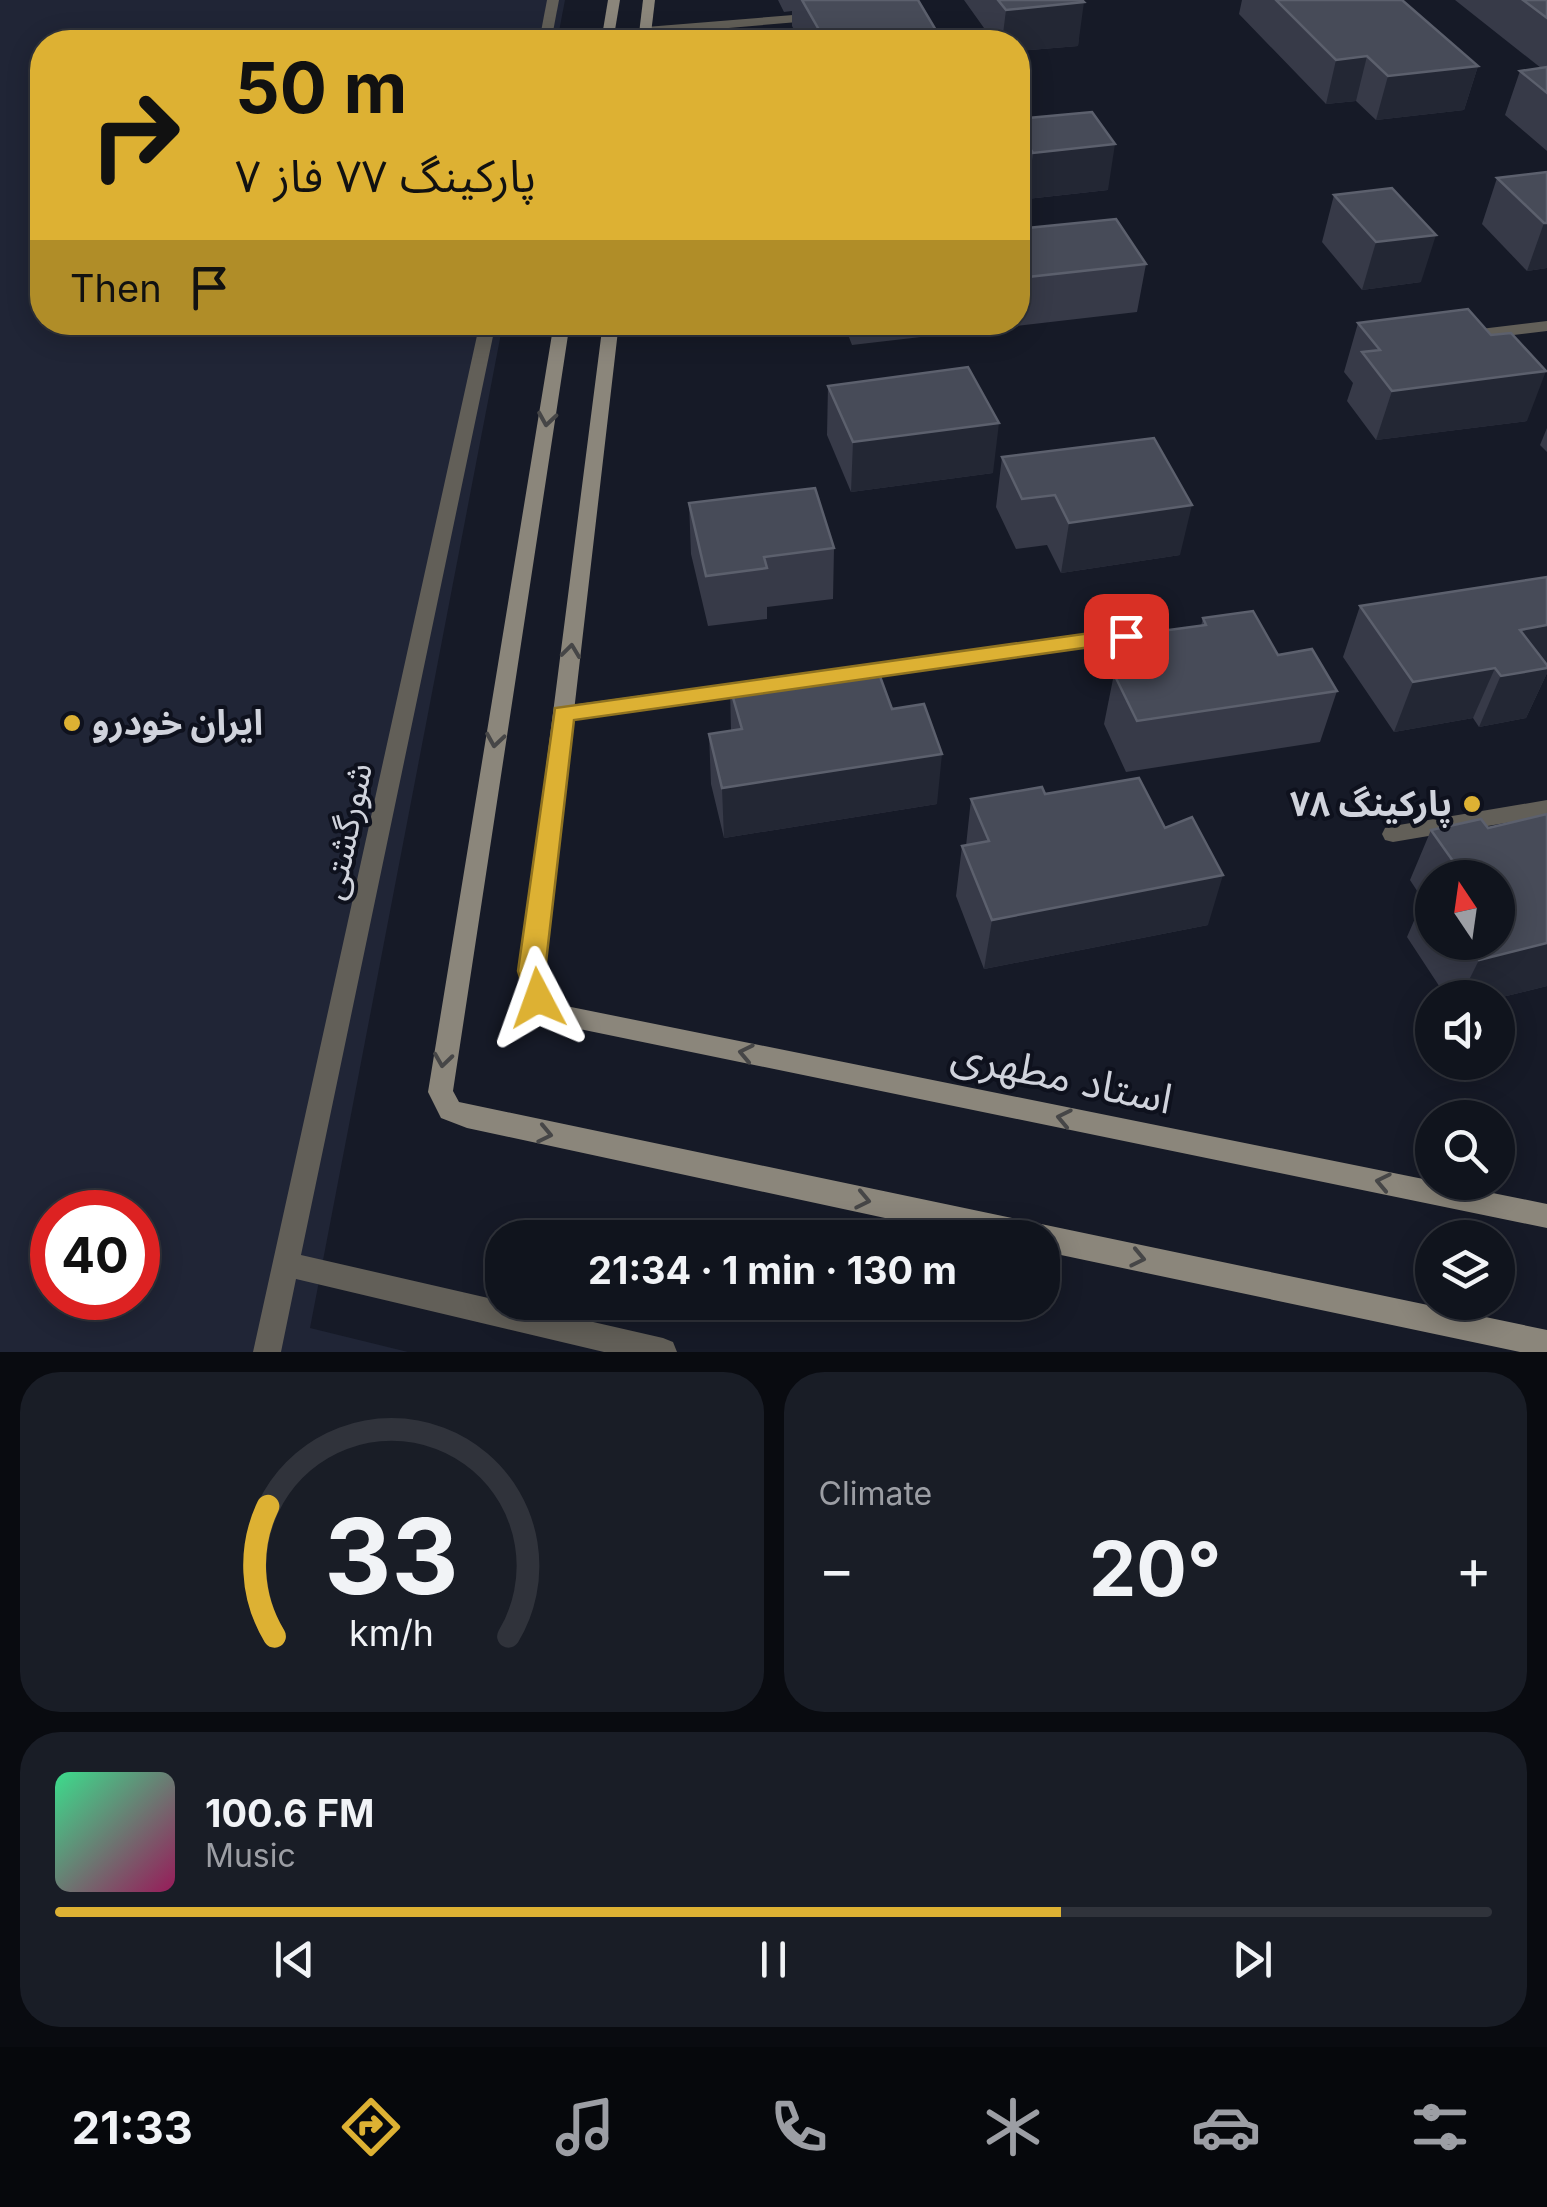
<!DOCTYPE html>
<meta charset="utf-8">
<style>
body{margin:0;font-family:Inter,"Noto Sans Arabic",sans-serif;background:#191d26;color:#f1f3f6;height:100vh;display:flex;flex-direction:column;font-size:38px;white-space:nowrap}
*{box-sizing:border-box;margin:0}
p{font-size:32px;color:#9c9ea4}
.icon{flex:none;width:55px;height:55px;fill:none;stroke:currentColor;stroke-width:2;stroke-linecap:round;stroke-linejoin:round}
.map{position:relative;height:1352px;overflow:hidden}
.panel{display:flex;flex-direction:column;gap:20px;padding:20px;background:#090b10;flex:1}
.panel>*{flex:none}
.hud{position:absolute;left:30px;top:30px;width:1000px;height:305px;border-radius:40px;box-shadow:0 5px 25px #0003,0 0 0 2px #30333b;background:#ddb133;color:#111;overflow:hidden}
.needle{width:65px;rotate:347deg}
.tools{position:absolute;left:1415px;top:860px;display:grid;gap:20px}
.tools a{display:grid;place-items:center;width:100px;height:100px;border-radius:50%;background:#10141d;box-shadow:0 5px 25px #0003,0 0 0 2px #30333b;font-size:50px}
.speed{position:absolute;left:30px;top:1190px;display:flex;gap:20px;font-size:50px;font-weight:700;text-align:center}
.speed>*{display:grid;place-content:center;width:130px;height:130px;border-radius:50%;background:#10141d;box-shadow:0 5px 25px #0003,0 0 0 2px #30333b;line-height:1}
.speed .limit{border:15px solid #d22;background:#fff;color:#111}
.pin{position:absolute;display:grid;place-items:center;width:85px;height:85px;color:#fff;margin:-42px;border-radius:20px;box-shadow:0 5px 15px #0006}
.me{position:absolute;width:110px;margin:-55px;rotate:356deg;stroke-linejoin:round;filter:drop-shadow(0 0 8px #0008)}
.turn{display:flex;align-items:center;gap:35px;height:210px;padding:0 40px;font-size:45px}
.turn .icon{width:130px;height:130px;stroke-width:2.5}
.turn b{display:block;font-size:70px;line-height:85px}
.then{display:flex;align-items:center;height:95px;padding:0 40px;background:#0003;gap:20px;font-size:38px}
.big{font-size:75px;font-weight:700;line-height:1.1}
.panel .widget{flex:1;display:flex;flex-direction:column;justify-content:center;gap:15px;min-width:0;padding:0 35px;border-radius:40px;background:#191d26}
.panel .dial{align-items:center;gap:0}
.dial svg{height:260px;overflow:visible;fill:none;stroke:#30333b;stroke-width:7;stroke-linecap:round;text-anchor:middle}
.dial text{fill:#f1f3f6;stroke:none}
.song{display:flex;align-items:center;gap:30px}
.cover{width:120px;height:120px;border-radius:15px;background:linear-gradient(135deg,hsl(150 70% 55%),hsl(330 70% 35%))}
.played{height:10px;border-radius:5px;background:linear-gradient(90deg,#ddb133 70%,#30333b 70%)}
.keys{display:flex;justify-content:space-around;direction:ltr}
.heat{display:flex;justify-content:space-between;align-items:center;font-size:55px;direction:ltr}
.panel .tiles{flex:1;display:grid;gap:20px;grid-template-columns:1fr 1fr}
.widget:last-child{grid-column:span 2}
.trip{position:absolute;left:485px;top:1220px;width:575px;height:100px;border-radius:40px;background:#10141d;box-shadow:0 5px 25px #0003,0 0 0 2px #30333b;font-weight:700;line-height:100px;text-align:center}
.dock{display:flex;height:160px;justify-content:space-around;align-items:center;background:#06080c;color:#9c9ea4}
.dock .icon{width:70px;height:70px}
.dock .current{color:#ddb133}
.dock b{font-size:45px;color:#f1f3f6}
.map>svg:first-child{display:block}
.built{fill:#202536;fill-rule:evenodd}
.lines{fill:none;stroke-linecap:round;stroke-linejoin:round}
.lane{fill:#625f58;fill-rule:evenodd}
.street{fill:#625f58;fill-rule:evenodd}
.secondary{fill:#8b867b;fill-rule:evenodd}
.wall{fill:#373a48;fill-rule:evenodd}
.shaded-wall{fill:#232734}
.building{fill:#474b58;stroke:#5c606d;stroke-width:2.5}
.oneway{stroke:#464647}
.route{fill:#ddb133;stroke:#907321;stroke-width:2.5}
.poi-dot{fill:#ddb133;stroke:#0e111d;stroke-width:4}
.labels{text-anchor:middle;stroke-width:8;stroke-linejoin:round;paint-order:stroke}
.poi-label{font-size:35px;font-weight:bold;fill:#d0d3dc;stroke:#0e111d;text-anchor:start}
.street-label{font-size:35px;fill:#d0d3dc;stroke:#0e111d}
.near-street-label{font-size:42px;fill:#d0d3dc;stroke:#0e111d}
</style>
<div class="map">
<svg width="1547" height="1352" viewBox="0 0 1547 1352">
<rect width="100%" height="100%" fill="#161a27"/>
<path class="built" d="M 0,0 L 565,0 L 557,42 L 42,42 L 42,322 L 503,323 L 310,1328 L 408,1352 L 0,1352 ZM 52,1212 L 138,1212 L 138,1298 L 52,1298 Z"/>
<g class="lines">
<g class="lane">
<path d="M 547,0 L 559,0 L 551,42 L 539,42 Z"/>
<path d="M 818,13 L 822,14 L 822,20 L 646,35 L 640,31 L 646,27 Z"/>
<path d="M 480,322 L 496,322 L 301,1255 L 663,1338 L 673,1342 L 677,1352 L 604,1352 L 296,1279 L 281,1352 L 253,1352 Z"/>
<path d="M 1126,629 L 1136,636 L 1133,641 L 808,686 L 798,679 L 808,672 Z"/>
<path d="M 754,680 L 764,687 L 761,692 L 563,720 L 553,713 L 563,706 Z"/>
<path d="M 1547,800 L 1547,816 L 1393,842 L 1385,840 L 1382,834 L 1385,828 L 1393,826 Z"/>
</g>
<path class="street" d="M 1547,321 L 1547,331 L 1464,341 L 1456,336 L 1464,331 Z"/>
<g class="secondary">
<path d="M 608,0 L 620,0 L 613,42 L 601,42 Z"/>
<path d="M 643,0 L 655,0 L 650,42 L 638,42 Z"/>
<path d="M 554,322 L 570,322 L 453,1091 L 459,1102 L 1547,1330 L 1547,1352 L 1520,1352 L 1042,1251 L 1042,1238 L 978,1238 L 467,1128 L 441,1118 L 428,1092 Z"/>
<path d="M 603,322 L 619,322 L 544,971 L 549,992 L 566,1006 L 1547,1204 L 1547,1228 L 560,1025 L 530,1004 L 520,971 Z"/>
</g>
</g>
<g class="wall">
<path d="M 778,0 L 918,0 L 943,42 L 801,42 L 792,26 L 792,11 L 784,12 Z"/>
<path d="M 964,0 L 1082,0 L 1078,46 L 1018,51 L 1018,42 L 994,42 Z"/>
<path d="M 1242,0 L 1402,0 L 1478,66 L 1464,110 L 1376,120 L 1356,101 L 1326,104 L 1239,14 Z"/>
<path d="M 1455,0 L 1547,0 L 1547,151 L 1505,115 L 1520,71 L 1541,68 Z"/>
<path d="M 1018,119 L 1108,190 L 1027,199 L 1018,184 Z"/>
<path d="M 1547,172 L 1547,268 L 1527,271 L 1482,224 L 1497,178 Z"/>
<path d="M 1334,195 L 1421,282 L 1362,290 L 1322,242 Z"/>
<path d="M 1018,229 L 1146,264 L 1137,312 L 852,345 L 843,322 L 1018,322 Z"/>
<path d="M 1358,323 L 1527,421 L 1376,440 L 1347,401 L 1353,383 L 1344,372 Z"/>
<path d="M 828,386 L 993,473 L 851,492 L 827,435 Z"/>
<path d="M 1547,428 L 1547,452 L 1540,445 Z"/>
<path d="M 1002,457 L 1180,555 L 1061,573 L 1047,545 L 1016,549 L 996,507 Z"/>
<path d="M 689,503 L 834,548 L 833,599 L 767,607 L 767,619 L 708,626 L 691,554 Z"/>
<path d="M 1547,577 L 1547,673 L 1526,718 L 1479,727 L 1473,718 L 1394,732 L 1343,657 L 1360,606 Z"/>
<path d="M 1203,618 L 1278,655 L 1337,691 L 1320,742 L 1126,772 L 1104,724 L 1114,674 L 1117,673 L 1124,636 L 1201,626 Z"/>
<path d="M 730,687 L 892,709 L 937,804 L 724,838 L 711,784 L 709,734 L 731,731 Z"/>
<path d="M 1045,794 L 1208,925 L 984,969 L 956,896 L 962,846 L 966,846 L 971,799 Z"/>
<path d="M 1547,814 L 1547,986 L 1498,998 L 1447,998 L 1407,937 L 1423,900 L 1410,880 L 1431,830 L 1488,828 ZM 1432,878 L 1498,878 L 1498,942 L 1432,942 Z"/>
</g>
<g class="shaded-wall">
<path d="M 1084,2 L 1078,46 L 1018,51 L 1018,42 L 1002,42 L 1006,10 Z"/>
<path d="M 1367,56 L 1356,101 L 1326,104 L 1336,60 Z"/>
<path d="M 1478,66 L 1464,110 L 1376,120 L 1388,76 Z"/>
<path d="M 1115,144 L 1108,190 L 1027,199 L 1033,153 Z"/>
<path d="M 1544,223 L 1547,223 L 1547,268 L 1527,271 Z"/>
<path d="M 1436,235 L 1421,282 L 1362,290 L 1376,242 Z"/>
<path d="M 1546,371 L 1527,421 L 1376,440 L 1392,391 Z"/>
<path d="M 999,423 L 993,473 L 851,492 L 853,442 Z"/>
<path d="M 1192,505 L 1180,555 L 1061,573 L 1069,523 Z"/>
<path d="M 1547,625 L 1547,673 L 1526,718 L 1479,727 L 1520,630 Z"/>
<path d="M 1495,668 L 1473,718 L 1394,732 L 1413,682 Z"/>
<path d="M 942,754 L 937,804 L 724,838 L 722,788 Z"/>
<path d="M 1223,875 L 1208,925 L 984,969 L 992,920 Z"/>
<path d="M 1547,943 L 1547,986 L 1498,998 L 1460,998 L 1479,960 Z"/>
</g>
<g class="building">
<path d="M 802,0 L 918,0 L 943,42 L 826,42 Z"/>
<path d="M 998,0 L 1082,0 L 1084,2 L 1006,10 Z"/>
<path d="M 1276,0 L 1402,0 L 1478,66 L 1388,76 L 1367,56 L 1336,60 Z"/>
<path d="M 1523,0 L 1547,0 L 1547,18 Z"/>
<path d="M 1547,67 L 1547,93 L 1520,71 Z"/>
<path d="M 1092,112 L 1115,144 L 1033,153 L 1018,130 L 1018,119 Z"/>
<path d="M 1547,172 L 1547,223 L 1544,223 L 1497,178 Z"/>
<path d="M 1392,188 L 1436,235 L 1376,242 L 1334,195 Z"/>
<path d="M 1116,219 L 1146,264 L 1018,278 L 1018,229 Z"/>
<path d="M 1468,309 L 1491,335 L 1511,333 L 1546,371 L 1392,391 L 1362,352 L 1380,350 L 1358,323 Z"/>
<path d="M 968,367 L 999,423 L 853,442 L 828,386 Z"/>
<path d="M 1154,438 L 1192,505 L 1069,523 L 1055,495 L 1022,499 L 1002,457 Z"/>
<path d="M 815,488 L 834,548 L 764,557 L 767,568 L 706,576 L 689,503 Z"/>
<path d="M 1547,577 L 1547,625 L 1520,630 L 1547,665 L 1547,668 L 1501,676 L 1495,668 L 1413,682 L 1360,606 Z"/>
<path d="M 1253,611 L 1278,655 L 1312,649 L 1337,691 L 1137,721 L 1114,674 L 1141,670 L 1124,636 L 1206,625 L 1203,618 Z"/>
<path d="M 878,671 L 892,709 L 924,704 L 942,754 L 722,788 L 709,734 L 742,729 L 730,687 Z"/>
<path d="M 1139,778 L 1165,828 L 1192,817 L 1223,875 L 992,920 L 962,846 L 989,841 L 971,799 L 1042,787 L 1045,794 Z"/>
<path d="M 1547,814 L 1547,943 L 1479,960 L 1467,942 L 1498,942 L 1498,878 L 1465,878 L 1431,830 L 1481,819 L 1488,828 Z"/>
</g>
<defs><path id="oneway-chevron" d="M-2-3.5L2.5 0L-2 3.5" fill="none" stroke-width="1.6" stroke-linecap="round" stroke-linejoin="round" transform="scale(2.5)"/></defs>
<g class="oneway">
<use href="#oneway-chevron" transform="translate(547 419) rotate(99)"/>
<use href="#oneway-chevron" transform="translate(571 651) rotate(-83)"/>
<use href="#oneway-chevron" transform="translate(495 740) rotate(99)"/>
<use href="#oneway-chevron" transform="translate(746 1053) rotate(-168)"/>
<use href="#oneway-chevron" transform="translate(443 1060) rotate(98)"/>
<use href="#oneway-chevron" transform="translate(1064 1118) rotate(-168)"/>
<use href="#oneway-chevron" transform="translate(545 1134) rotate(12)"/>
<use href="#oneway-chevron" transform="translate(1383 1182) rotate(-168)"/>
<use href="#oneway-chevron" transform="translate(863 1200) rotate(12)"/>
<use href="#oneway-chevron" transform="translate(1138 1258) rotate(12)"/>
</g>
<path class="route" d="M 1126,628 L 1137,636 L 1133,641 L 574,720 L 545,971 L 552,998 L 548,1006 L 529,1006 L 518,971 L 555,708 Z"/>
<g class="poi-dot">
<circle cx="72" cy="723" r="10"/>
<circle cx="1472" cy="804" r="10"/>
</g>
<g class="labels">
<g class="poi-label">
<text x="92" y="735">ایران خودرو</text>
<text x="1452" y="816" text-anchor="end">پارکینگ ۷۸</text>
</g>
<g class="street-label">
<text transform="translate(346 831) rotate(-78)" y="12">شورگشتی</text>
</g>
<g class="near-street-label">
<text transform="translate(1062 1076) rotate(12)" y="15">استاد مطهری</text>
</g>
</g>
</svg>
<div class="tools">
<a><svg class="needle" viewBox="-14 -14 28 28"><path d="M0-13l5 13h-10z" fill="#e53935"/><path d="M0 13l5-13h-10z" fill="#9c9ea4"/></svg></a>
<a><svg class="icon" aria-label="sound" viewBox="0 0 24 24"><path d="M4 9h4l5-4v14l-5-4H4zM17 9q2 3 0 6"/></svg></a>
<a><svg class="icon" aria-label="search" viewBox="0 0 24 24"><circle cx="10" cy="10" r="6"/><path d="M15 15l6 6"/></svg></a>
<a><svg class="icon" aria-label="layers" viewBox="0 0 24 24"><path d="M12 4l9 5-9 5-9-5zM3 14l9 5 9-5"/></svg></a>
</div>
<div class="speed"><div class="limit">40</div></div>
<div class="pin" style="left:1126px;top:636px;background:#d93025"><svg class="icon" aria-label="arrive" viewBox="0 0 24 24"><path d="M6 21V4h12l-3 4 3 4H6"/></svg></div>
<svg class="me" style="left:538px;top:998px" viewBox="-20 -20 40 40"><path d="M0-17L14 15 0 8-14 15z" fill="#ddb133" stroke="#fff" stroke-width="4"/></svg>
<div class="trip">21:34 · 1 min · 130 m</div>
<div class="hud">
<div class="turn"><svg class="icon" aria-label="right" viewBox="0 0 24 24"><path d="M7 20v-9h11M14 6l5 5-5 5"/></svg><div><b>50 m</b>پارکینگ ۷۷ فاز ۷</div></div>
<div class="then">Then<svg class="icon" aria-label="arrive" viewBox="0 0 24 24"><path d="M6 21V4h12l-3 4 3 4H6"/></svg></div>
</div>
</div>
<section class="panel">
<div class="tiles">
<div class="widget dial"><svg viewBox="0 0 100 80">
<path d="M14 69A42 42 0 1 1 86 69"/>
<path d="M14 69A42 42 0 0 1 12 29" stroke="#ddb133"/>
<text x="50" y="56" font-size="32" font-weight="700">33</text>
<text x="50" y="72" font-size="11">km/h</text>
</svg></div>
<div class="widget"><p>Climate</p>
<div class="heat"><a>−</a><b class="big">20°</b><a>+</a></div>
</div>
<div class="widget">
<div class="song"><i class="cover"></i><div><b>100.6 FM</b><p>Music</p></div></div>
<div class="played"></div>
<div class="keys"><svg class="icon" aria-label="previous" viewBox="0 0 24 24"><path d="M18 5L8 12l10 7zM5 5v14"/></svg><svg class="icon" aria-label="pause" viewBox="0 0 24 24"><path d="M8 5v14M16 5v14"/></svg><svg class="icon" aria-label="next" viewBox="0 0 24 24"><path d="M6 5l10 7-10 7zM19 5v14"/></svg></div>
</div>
</div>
</section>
<nav class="dock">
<b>21:33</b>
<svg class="icon current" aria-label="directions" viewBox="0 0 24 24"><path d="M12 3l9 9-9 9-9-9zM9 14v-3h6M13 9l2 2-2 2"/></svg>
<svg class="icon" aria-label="music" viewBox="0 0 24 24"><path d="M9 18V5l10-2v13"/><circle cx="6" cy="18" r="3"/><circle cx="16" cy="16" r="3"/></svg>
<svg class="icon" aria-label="phone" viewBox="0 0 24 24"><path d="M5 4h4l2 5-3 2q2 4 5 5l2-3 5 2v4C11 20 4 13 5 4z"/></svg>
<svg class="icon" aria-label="climate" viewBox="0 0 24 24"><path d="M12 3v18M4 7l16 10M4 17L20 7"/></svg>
<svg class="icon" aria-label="car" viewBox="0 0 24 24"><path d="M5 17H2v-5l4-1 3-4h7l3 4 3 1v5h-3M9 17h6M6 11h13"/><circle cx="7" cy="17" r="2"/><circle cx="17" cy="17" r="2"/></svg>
<svg class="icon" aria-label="filters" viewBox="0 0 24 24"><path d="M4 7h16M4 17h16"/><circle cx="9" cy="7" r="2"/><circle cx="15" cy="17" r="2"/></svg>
</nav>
